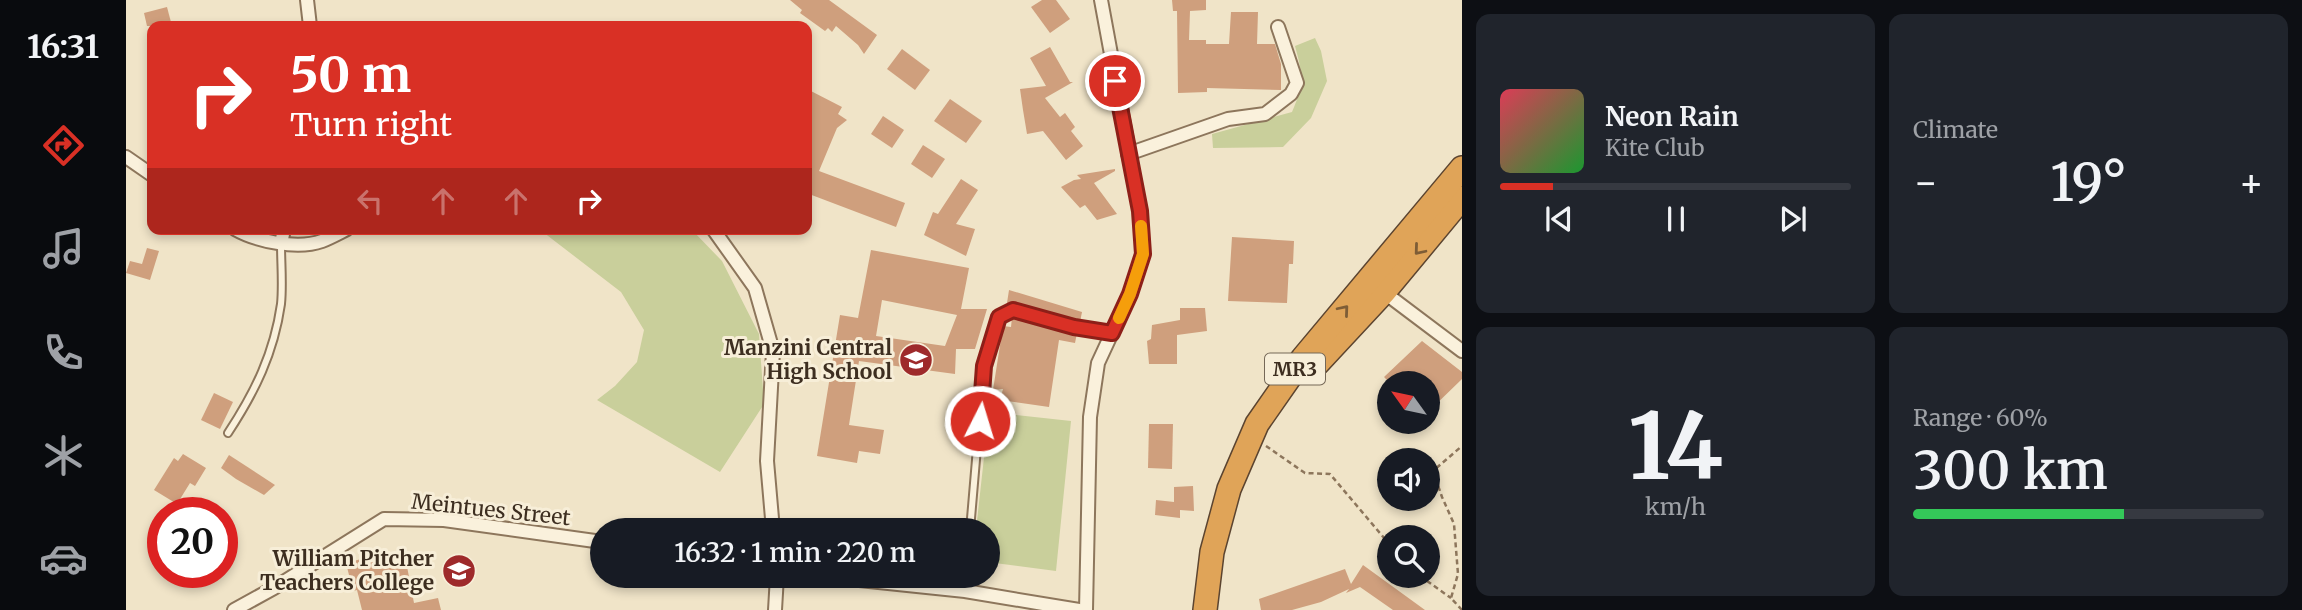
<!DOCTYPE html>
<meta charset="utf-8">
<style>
body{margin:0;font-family:Merriweather,serif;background:#20242c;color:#f1f3f6;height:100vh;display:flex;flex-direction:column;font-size:26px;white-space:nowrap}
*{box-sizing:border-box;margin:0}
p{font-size:23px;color:#9ea1a6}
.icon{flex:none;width:38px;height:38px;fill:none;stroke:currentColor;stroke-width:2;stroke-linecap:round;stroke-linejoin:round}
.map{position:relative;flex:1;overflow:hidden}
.panel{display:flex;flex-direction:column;gap:14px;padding:14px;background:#0d0f14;width:840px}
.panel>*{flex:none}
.banner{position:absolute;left:21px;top:21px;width:665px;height:214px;border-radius:14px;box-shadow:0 4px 10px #0003;background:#d93025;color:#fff;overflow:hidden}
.needle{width:46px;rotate:303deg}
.fabs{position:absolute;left:1251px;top:371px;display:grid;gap:14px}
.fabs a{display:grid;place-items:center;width:63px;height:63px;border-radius:50%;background:#171b24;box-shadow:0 4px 10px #0003;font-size:35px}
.speed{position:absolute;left:21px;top:497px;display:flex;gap:14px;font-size:35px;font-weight:700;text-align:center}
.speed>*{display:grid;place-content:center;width:91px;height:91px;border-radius:50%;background:#171b24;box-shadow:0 4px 10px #0003;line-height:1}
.speed .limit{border:10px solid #d22;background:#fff;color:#111}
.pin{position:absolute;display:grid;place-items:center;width:60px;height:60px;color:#fff;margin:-30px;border:4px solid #fff;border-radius:50%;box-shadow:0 2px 7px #0007}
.me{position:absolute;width:77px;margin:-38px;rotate:5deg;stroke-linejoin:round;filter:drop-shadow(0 0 5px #0008)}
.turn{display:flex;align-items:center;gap:24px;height:147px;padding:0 28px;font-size:32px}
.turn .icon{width:91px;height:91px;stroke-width:2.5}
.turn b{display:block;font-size:49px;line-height:60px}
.lanes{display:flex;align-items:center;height:66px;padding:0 28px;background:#0003;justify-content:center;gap:35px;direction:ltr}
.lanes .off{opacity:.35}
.big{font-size:52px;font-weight:600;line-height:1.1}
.panel .tile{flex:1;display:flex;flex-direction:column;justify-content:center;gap:10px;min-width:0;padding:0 24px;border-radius:14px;background:#20242c}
.panel .dial{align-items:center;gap:0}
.dial b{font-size:91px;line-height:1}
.song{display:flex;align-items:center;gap:21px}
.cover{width:84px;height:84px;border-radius:10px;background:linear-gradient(135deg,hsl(350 70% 55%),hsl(130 70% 35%))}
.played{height:7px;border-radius:4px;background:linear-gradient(90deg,#d93025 15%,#363941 15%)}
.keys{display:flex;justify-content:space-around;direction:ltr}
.heat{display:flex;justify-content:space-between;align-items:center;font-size:38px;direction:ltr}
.charge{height:10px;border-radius:5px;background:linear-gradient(90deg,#34c759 60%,#363941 0)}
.panel .tiles{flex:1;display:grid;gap:14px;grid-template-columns:repeat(2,1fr)}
.trip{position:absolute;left:464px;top:518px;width:410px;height:70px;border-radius:35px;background:#171b24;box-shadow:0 4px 10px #0003;font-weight:600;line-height:70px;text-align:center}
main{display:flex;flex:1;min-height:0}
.menu{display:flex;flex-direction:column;width:126px;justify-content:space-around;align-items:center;background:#090b0e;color:#9ea1a6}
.menu .icon{width:49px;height:49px}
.menu .selected{color:#d93025}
.menu b{font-size:32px;color:#f1f3f6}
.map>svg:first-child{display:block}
.green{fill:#c9cf9b}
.building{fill:#cf9f7d;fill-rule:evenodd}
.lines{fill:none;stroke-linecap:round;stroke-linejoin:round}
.lane-casing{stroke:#8d765c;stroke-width:10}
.street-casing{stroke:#8d765c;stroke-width:16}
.highway-casing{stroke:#5b4430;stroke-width:26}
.path{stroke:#8d765c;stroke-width:2.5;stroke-dasharray:5 3.5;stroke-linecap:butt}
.lane{stroke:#faf1dc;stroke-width:6}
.street{stroke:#faf1dc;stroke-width:12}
.highway{stroke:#e0a458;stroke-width:23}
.oneway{stroke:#7e5d36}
.route-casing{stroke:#8d1f18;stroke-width:18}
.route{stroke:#d93025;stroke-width:12}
.slow{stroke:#f59e0b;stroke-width:12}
.labels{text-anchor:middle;stroke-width:6;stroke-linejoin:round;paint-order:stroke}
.shield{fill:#f7eed8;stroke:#756857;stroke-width:2}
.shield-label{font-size:19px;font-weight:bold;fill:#3d2e20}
.poi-label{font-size:21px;font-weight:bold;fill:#3d2e20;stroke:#f7eed8;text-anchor:end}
.street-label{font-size:21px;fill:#3d2e20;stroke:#f7eed8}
</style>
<main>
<nav class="menu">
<b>16:31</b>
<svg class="icon selected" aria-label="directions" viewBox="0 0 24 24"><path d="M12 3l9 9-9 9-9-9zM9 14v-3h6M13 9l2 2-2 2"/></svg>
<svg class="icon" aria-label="music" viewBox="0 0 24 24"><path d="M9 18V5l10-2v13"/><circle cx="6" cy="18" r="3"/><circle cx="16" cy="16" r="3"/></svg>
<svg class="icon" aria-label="phone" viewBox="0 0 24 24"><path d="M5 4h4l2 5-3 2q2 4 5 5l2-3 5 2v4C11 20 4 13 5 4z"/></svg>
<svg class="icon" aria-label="climate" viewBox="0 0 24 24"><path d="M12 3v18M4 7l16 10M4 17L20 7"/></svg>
<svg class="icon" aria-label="car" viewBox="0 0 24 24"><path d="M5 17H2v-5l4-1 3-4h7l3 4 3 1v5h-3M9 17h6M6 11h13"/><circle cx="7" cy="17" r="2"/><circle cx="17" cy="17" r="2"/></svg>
</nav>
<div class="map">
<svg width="1336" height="610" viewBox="0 0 1336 610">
<rect width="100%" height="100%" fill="#f0e4c8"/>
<g class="green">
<path d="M 1189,38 L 1195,51 L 1201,81 L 1185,118 L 1157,147 L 1087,148 L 1086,134 L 1166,112 C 1178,84 1177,75 1169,46 Z"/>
<path d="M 413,229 L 565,229 L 596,261 L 633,334 L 638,404 L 594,472 L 471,400 L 489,386 L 511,362 L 518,330 L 495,292 Z"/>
<path d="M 863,412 L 945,421 L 930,571 L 861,562 L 861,530 L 850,530 Z"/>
</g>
<g class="building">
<path d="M 664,0 L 703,0 L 751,35 L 738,54 L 732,45 L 710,26 L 706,32 L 702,28 L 699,31 L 674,13 L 676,10 Z"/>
<path d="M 916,0 L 930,0 L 944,19 L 924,33 L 905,7 Z"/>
<path d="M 1046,0 L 1080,0 L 1080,10 L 1064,11 L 1063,40 L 1080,40 L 1080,44 L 1103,44 L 1105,12 L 1132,12 L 1131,44 L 1149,44 L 1155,64 L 1155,90 L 1081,88 L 1081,92 L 1052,93 L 1051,11 L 1047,11 Z"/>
<path d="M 41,7 L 46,26 L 21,26 L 18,13 Z"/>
<path d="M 924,47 L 944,82 L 947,82 L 919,98 L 934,117 L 939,113 L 949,127 L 945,131 L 957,146 L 940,160 L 917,131 L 901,134 L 897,110 L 894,89 L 920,86 L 904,58 Z"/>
<path d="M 776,49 L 804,70 L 789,90 L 761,69 Z"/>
<path d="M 681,89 L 716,107 L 712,114 L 721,120 L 711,128 L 693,171 L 779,203 L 770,227 L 683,194 L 681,200 Z"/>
<path d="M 824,99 L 856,121 L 840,143 L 808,121 Z"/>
<path d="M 757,116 L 778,130 L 766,148 L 745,134 Z"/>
<path d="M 797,145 L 819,159 L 806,178 L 785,164 Z"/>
<path d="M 989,169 L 989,171 L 968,183 L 991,214 L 971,220 L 959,205 L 954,208 L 935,187 L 948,180 L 955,179 L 951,175 Z"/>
<path d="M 835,179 L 852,190 L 830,224 L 849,229 L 840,256 L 798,235 L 807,212 L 812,214 Z"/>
<path d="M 1106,237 L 1168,241 L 1167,264 L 1163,264 L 1161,303 L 1102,301 Z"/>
<path d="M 21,248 L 33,251 L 24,280 L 0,273 L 4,261 L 16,264 Z"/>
<path d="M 745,250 L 843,268 L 835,309 L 861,309 L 849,349 L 830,349 L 829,374 L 733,361 L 723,425 L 758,430 L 754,454 L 733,451 L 731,463 L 691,456 L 714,315 L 732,318 ZM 756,300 L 831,315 L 819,346 L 750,336 Z"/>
<path d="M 883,290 L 956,312 L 954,322 L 881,303 Z"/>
<path d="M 1054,308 L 1079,308 L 1081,331 L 1051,335 L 1051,364 L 1023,364 L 1021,341 L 1025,339 L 1026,325 L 1054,320 Z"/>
<path d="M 886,317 L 951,333 L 949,343 L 933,340 L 923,407 L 874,400 L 877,389 L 867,390 L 877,326 L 885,327 Z"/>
<path d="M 1296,341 L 1336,372 L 1336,379 L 1302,412 L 1302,383 L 1264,383 L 1258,377 Z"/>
<path d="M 88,393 L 107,402 L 94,429 L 75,420 Z"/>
<path d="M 1023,424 L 1047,424 L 1046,469 L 1022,468 Z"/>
<path d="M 57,454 L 80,468 L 69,486 L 64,483 L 51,504 L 28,490 L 48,458 L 52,461 Z"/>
<path d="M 103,455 L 120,466 L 149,485 L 138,495 L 110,479 L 95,468 Z"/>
<path d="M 1067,486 L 1068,511 L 1054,510 L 1054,518 L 1029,515 L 1030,500 L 1048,502 L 1048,487 Z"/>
<path d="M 279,556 L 288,603 L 312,598 L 315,610 L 236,610 L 231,590 L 227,591 L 220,563 L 239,558 L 241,563 Z"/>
<path d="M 1237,565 L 1299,610 L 1267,610 L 1234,587 L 1220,593 L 1223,589 L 1195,602 L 1166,610 L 1135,610 L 1133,599 L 1219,569 L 1225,584 Z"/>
</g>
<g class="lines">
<g class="lane-casing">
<g id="lane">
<path d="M 102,433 C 129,392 148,353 155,304 C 157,285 155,264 155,244"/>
<path d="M 844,530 L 858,366 L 873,317 L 887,310 L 948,327 L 986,333"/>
<path d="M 839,591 L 840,576"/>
</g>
</g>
<g class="street-casing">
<g id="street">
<path d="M 181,0 L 184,26"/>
<path d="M 1002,154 L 1102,119 L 1139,114 L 1165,94 L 1171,83 L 1152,27"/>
<path d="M 0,157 L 26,175"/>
<path d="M 109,229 C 130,241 171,250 196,241 C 204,238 213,233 221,229"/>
<path d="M 587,229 L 629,288 L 647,351 L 641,461 L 647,530"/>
<path d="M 155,244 L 158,229"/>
<path d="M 1255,290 L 1336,351"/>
<path d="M 695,576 L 839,591 L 953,610"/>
<path d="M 108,610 L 148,588 L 258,519 L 318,520 L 476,542"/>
<path d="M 649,610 L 651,576"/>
<path d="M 960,610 L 964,417 L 972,363 L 1004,294 L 1017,254 L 1014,211 L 975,0"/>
</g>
</g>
<g class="highway-casing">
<g id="highway">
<path d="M 1191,364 L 1258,292 L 1336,198"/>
<path d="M 1079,610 L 1086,552 L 1103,489 L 1131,424 L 1177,358 L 1336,168"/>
</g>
</g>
<g class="path">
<path d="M 1140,446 L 1179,473 L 1204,474 L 1264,545"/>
<path d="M 1294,576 L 1325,598"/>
<path d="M 1336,610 L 1325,598 L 1332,574 L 1328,524 L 1316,497 L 1307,471 L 1336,446"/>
</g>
<use href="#lane" class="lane"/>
<use href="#street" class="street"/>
<use href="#highway" class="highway"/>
</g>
<defs><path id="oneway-chevron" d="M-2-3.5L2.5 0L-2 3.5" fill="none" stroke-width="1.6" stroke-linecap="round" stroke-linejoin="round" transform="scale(1.75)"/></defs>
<g class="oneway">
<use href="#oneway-chevron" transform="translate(1293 250) rotate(130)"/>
<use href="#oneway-chevron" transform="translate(1218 310) rotate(-50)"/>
</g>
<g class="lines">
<g class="route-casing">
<path id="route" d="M 854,421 L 858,366 L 873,317 L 887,310 L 948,327 L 986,333 L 1004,294 L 1017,254 L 1014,211 L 989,81"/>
</g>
<use href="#route" class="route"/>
<path class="slow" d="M 993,318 L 1004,294 L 1017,254 L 1015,226"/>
</g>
<defs>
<g id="school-disc" transform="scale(1.75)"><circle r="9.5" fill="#9e2a2b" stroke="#f7eed8"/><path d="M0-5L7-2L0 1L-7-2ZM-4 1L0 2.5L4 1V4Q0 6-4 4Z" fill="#fff"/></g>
</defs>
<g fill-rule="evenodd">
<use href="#school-disc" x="790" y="360"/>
<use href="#school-disc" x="333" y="571"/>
</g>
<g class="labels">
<rect class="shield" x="1139" y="353.5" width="60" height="31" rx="5"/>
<g class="shield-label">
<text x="1169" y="376">MR3</text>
</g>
<g class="poi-label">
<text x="766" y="355">Manzini Central<tspan x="766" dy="24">High School</tspan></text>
<text x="308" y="566">William Pitcher<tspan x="308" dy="24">Teachers College</tspan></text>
</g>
<g class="street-label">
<text transform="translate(365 510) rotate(6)" y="7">Meintues Street</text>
</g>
</g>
</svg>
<div class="fabs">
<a><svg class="needle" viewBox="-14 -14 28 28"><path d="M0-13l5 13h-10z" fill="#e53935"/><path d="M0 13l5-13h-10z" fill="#9ea1a6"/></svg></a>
<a><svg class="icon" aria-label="sound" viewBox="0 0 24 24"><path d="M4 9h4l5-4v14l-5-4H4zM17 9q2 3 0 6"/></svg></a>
<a><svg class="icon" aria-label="search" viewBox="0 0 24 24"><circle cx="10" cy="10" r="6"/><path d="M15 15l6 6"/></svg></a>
</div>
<div class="speed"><div class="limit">20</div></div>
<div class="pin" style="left:989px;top:81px;background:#d93025"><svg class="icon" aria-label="arrive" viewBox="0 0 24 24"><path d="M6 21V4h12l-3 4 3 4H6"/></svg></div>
<svg class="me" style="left:854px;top:421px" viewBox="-20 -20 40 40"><circle r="17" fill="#d93025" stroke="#fff" stroke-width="3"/><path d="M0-11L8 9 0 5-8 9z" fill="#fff"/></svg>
<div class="trip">16:32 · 1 min · 220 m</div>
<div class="banner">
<div class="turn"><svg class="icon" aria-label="right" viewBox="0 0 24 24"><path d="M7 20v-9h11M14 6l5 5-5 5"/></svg><div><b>50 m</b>Turn right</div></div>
<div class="lanes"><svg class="icon off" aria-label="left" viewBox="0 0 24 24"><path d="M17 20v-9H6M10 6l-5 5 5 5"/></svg><svg class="icon off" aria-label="ahead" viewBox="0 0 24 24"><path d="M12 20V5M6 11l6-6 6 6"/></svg><svg class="icon off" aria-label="ahead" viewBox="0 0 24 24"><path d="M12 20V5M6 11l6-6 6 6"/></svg><svg class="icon" aria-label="right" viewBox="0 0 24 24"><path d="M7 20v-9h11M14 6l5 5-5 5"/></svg></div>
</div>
</div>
<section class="panel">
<div class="tiles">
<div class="tile">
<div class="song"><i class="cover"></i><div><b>Neon Rain</b><p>Kite Club</p></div></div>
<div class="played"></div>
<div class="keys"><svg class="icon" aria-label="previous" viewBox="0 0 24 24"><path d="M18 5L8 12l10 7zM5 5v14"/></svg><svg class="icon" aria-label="pause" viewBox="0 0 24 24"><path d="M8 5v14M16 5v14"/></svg><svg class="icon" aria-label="next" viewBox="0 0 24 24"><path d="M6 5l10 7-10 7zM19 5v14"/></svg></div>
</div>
<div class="tile"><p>Climate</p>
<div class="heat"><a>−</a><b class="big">19°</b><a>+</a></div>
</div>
<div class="tile dial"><b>14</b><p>km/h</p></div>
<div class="tile"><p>Range · 60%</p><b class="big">300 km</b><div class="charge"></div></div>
</div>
</section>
</main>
